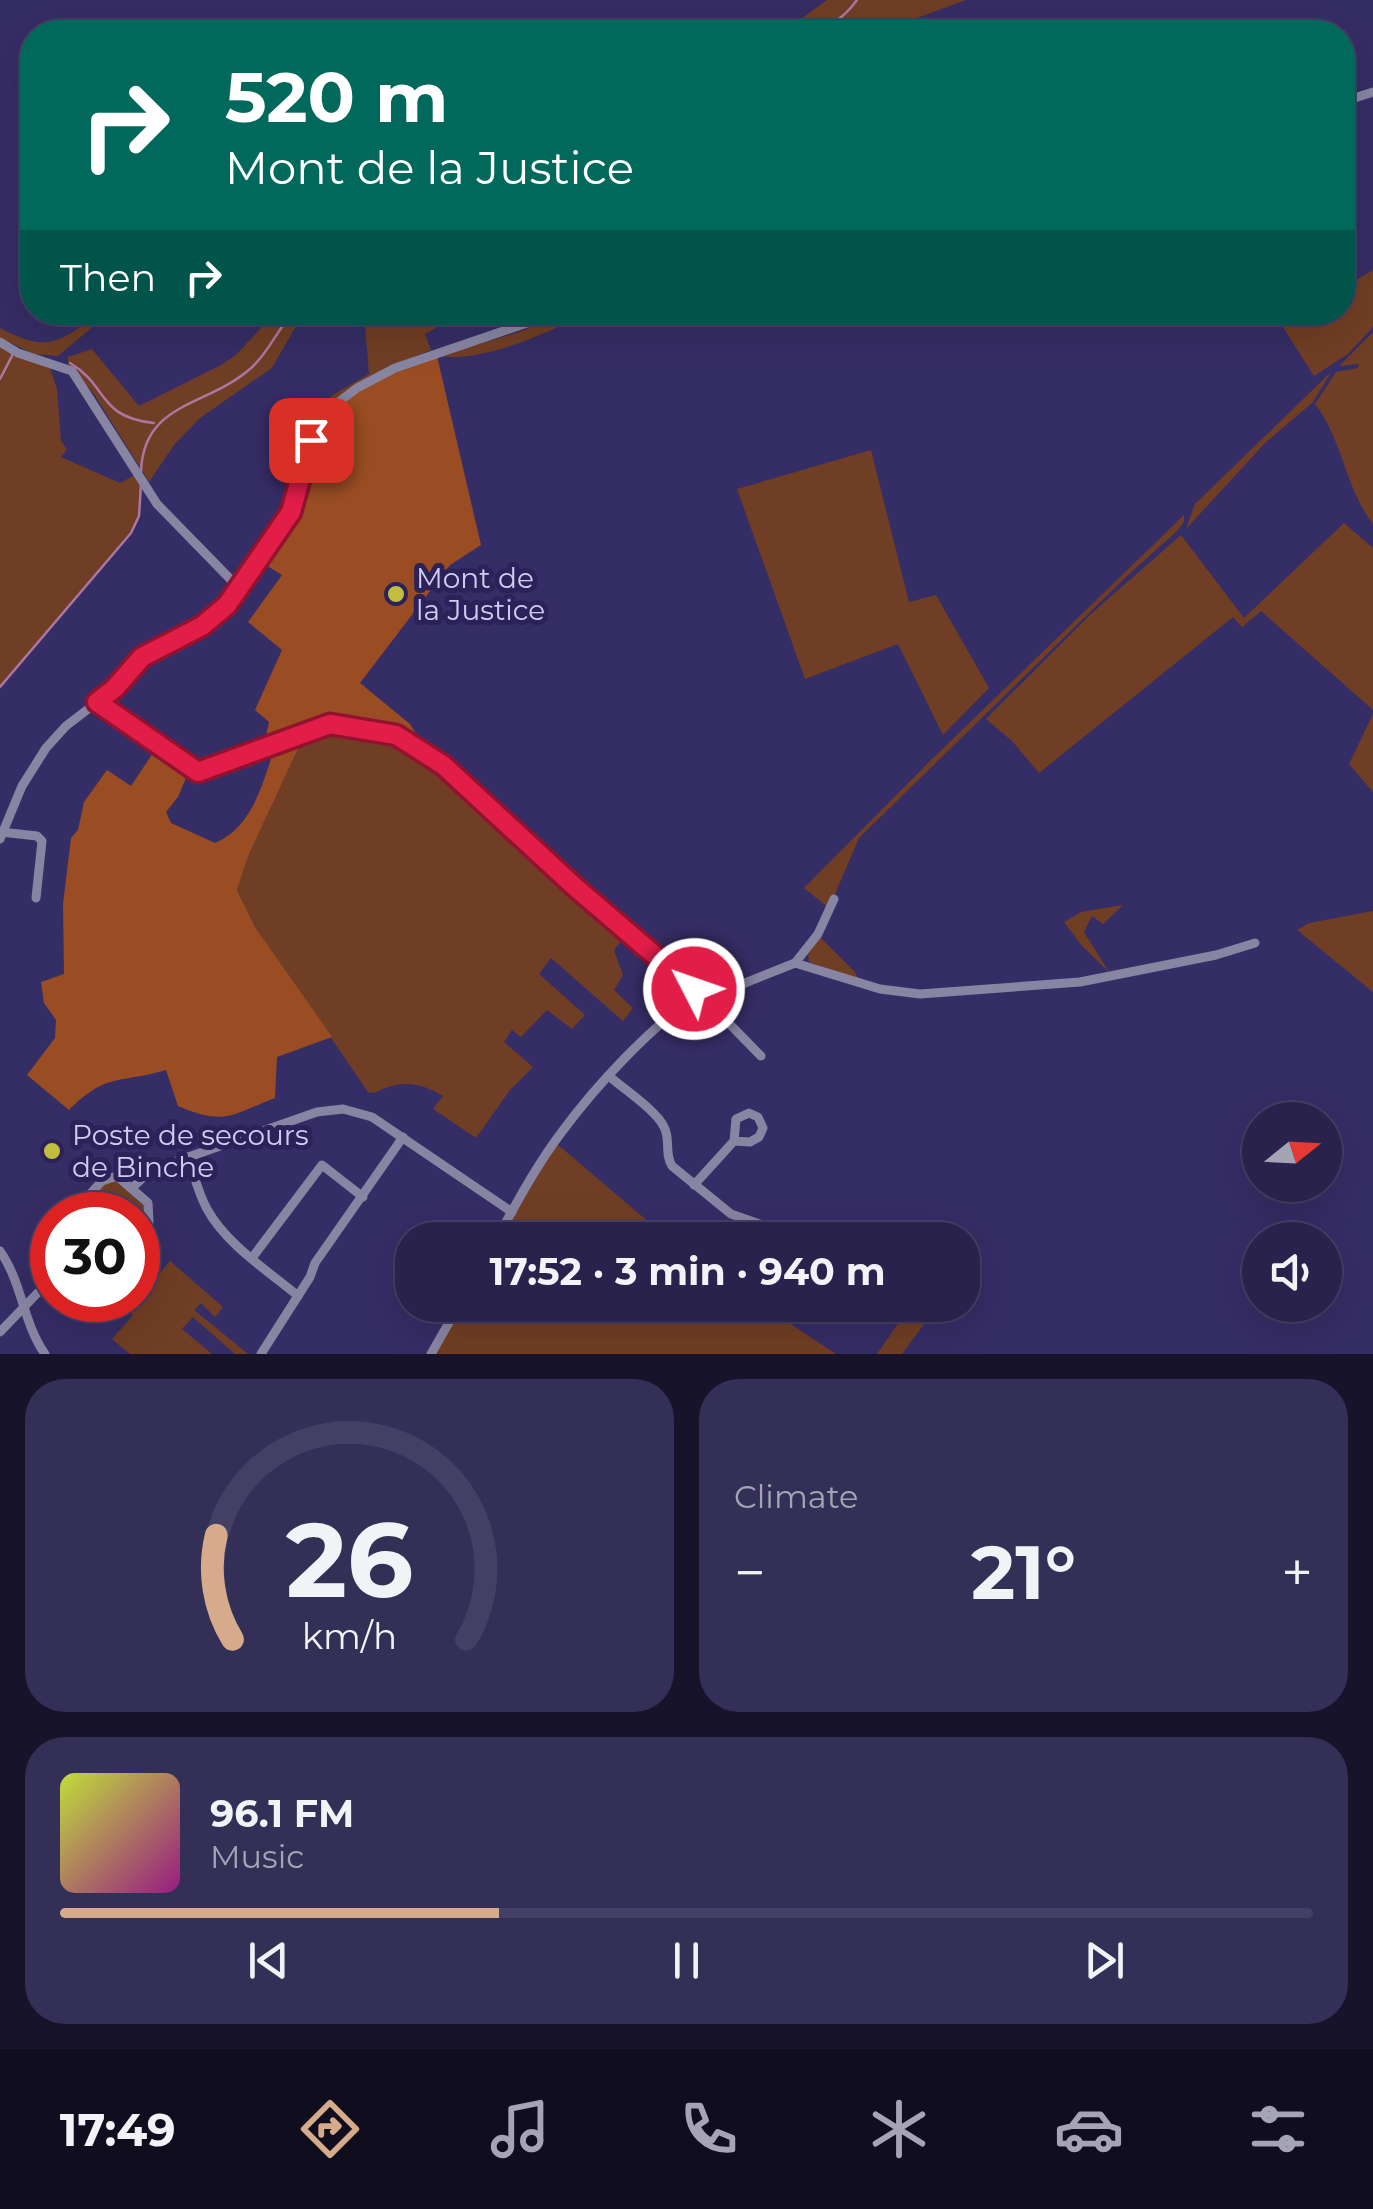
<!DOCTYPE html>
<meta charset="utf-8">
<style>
body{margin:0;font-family:Montserrat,sans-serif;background:#342f56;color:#f1f3f6;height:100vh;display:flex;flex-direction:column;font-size:38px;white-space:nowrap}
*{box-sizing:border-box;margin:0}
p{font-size:32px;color:#a5a4b5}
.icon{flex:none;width:55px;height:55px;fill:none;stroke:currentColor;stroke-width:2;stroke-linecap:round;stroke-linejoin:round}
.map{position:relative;height:1354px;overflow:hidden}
.details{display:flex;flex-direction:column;gap:25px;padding:25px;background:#16132a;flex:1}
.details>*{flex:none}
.banner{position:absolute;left:20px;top:20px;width:1335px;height:305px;border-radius:40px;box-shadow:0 10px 40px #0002,0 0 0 2px #443f64;background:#00695c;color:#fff;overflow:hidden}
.needle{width:65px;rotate:72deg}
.fabs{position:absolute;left:1242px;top:1102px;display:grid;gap:20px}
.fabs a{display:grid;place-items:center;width:100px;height:100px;border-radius:50%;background:#28224c;box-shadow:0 10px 40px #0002,0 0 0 2px #443f64;font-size:50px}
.speed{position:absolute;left:30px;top:1192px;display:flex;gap:20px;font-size:50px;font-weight:700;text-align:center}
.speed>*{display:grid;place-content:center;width:130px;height:130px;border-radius:50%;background:#28224c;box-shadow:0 10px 40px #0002,0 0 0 2px #443f64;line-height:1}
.speed .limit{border:15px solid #d22;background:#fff;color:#111}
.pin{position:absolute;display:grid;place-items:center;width:85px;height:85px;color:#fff;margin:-42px;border-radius:20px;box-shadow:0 5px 15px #0006}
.me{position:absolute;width:110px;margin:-55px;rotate:311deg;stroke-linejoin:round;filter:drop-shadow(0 0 8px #0008)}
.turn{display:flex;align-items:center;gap:35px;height:210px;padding:0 40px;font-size:45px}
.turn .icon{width:130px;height:130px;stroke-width:2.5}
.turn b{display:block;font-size:70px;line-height:85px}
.then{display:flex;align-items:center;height:95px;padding:0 40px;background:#0003;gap:20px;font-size:38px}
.big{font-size:75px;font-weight:700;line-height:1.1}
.details .tile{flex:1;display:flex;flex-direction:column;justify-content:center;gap:15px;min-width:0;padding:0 35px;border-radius:40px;background:#342f56}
.details .dial{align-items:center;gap:0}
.dial svg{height:260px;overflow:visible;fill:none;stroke:#443f64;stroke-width:7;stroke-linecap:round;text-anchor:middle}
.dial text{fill:#f1f3f6;stroke:none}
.song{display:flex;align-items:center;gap:30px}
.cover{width:120px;height:120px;border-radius:15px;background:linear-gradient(135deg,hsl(70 70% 55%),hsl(310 70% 35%))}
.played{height:10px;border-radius:5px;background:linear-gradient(90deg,#d6ab8b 35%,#443f64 35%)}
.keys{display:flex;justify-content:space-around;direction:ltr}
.heat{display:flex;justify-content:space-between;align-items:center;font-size:55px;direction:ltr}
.details .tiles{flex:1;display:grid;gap:25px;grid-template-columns:1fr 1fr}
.tile:last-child{grid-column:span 2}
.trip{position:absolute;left:395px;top:1222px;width:585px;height:100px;border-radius:40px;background:#28224c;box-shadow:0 10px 40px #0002,0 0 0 2px #443f64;font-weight:700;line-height:100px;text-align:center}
.menu{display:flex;height:160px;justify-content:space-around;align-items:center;background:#100e1e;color:#a5a4b5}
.menu .icon{width:70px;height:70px}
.menu .active{color:#d6ab8b}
.menu b{font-size:45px;color:#f1f3f6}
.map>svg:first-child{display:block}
.green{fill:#703e24}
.forest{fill:#9a4d23}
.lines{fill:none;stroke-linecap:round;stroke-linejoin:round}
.stream{stroke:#ad76a0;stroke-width:2.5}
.minor{stroke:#8785a2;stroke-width:9}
.route-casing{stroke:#92132f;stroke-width:25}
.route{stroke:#e11d48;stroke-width:18}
.poi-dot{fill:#c2bd3f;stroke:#2c2259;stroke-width:4}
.labels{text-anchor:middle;stroke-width:10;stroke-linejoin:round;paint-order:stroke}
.poi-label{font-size:28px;fill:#cecdf0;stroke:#2c2259;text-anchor:start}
</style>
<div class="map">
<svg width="1373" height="1354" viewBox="0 0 1373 1354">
<rect width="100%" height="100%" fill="#352d65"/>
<g class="green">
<path d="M 827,0 L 966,0 L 879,32 L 774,32 L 798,21 Z"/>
<path d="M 1373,270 L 1373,327 L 1348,354 L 1314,376 L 1279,321 L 1296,313 L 1342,312 L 1343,288 Z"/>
<path d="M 99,313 L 109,313 L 58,356 L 34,354 L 0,338 L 0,328 C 46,353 60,343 99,313 Z"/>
<path d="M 275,313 L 316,313 L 296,326 L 272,368 L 200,418 L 174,445 L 149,482 L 94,394 L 68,364 L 68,357 L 92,349 L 139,406 L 221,365 L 236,355 Z"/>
<path d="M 364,313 L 447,313 L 435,317 L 436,328 L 425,334 L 431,350 L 386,368 L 322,416 L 286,517 L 245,576 L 232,575 L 275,525 L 307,429 L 331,396 L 369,374 Z"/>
<path d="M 567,313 L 585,313 C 548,334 481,363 437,356 L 519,332 Z"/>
<path d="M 1373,332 L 1373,524 C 1345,488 1343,440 1315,404 L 1336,372 L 1358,368 L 1359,364 L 1339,366 Z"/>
<path d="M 0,346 L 49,365 L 57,389 L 61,441 L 67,449 L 61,457 L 120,483 L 135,475 L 142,484 L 138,519 L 129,534 L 0,687 Z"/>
<path d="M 1332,371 L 1313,402 L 1265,443 L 1186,529 L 1195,504 Z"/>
<path d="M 871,450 L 909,602 L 936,595 L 989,688 L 943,735 L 898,644 L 805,679 L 737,489 Z"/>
<path d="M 1184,515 L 1184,522 L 1176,532 L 1129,574 L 859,838 L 829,908 L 804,888 L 931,760 Z"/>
<path d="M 1344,523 L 1373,548 L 1373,710 L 1261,611 L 1242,627 L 1233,617 L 1039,773 L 1012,741 L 986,719 L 1092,613 L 1181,535 L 1244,618 Z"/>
<path d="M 1373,714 L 1373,792 L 1349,764 Z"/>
<path d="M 320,727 C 363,730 390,731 427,756 L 627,934 L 614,950 L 623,975 L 614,990 L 633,1008 L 623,1021 L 551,958 L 539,974 L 585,1015 L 572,1029 L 547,1010 L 521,1037 L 512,1030 L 504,1042 L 533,1067 L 510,1090 L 476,1138 L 433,1109 L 443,1096 C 418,1081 400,1080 374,1093 L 368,1092 L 255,927 L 237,890 L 249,854 L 298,749 Z"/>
<path d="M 1123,905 L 1103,924 L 1092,916 L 1084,932 L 1109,972 L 1082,946 L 1064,922 L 1081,912 Z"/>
<path d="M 1373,911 L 1373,992 L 1297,930 L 1309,923 Z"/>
<path d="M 819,936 L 855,972 L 859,980 L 809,962 L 808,955 Z"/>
<path d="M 557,1144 L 670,1240 L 499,1240 Z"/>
<path d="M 116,1180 L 146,1208 L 145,1217 L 138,1228 L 138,1215 L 77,1215 L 103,1184 Z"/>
<path d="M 170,1261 L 223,1307 L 215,1317 L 201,1303 L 194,1310 L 248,1354 L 235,1354 L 193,1317 L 182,1329 L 212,1354 L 130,1354 L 112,1339 L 133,1315 L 129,1310 Z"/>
<path d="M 463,1305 L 762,1305 L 836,1354 L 435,1354 Z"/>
<path d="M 911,1305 L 938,1305 L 902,1354 L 877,1354 Z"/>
</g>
<path class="forest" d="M 437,356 L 481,545 L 450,565 L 360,683 L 410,724 L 423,745 L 384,726 L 327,720 L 298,749 L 249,854 L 237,890 L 255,927 L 332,1037 L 277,1057 L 275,1098 C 231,1115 225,1126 178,1106 L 166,1070 C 119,1084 107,1072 69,1110 L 27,1075 L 55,1038 L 56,1020 L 44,1003 L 41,982 L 64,974 L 63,904 L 71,838 L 78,830 L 84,802 L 107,770 L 131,786 L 157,747 L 189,771 L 178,797 L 166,812 L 171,823 L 215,843 C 249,829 260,792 271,759 L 264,745 L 269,722 L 255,710 L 282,650 L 248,622 L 282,575 L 261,562 L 289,525 L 300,502 L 315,437 L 326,417 L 361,386 Z"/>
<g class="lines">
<g class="stream">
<path d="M 809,32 C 831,26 843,19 857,0"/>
<path d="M 70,363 C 109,386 97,417 154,423"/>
<path d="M 0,379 L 13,354"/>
<path d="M 141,471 C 144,402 206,407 250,369 C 269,353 277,329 294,312"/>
<path d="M 0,687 L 131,533 L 139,516 L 141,484"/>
</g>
<g class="minor">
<path d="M 1342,102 L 1373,92"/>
<path d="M 0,342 L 18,353 L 72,371 L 157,504 L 239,588"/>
<path d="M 97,702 L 197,772 L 330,724 L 380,730 L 405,739 L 443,765 L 575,887 L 705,999 L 761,1056"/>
<path d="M 1,832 L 37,836 L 42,841 L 36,898"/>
<path d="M 0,839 L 22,786 L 46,748 L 66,726 L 109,693 L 142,657 L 202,627 L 227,605 L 286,521 L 316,426 L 328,410 L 357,388 L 395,368 L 559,312"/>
<path d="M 795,963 L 818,934 L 834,899"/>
<path d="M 705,999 L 795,963 L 880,989 L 920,994 L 1080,982 L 1216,955 L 1255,943"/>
<path d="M 610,1077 C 624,1089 657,1111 664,1127 C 671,1140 664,1153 672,1166 L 731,1214 L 777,1230 L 794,1240"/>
<path d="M 188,1157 C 194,1174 198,1193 207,1209 C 226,1244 268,1271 298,1296"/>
<path d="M 694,1185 L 734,1141 L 736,1119 L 749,1113 L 758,1117 L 763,1128 L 759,1137 L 750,1142 L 734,1141"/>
<path d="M 132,1188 L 148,1173 L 160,1167 L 317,1112 L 343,1109 L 372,1117 L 512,1212"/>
<path d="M 71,1215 L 102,1181 L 117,1176 L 148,1203 L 149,1222 L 138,1234"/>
<path d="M 52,1236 L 49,1243 L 52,1257"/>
<path d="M 496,1240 C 516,1204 536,1166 561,1133 C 597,1084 649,1029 698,994"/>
<path d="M 0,1251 C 22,1282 23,1323 45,1354"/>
<path d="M 252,1258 L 322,1165 L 363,1197"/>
<path d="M 851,1305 L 863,1311 L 877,1305"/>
<path d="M 0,1332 L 52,1278"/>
<path d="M 261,1354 L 310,1277 L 315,1263 L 403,1137"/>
<path d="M 431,1354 L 459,1305"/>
</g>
</g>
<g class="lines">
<g class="route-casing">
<path id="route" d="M 311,440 L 291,512 L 227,605 L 202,626 L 142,657 L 115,688 L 97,702 L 198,772 L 330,724 L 396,735 L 443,765 L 575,887 L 694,989"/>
</g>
<use href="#route" class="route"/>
</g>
<g class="poi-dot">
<circle cx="396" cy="594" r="10"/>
<circle cx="52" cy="1151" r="10"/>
</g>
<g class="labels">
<g class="poi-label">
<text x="416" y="588">Mont de<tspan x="416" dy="32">la Justice</tspan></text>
<text x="72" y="1145">Poste de secours<tspan x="72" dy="32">de Binche</tspan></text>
</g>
</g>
</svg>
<div class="fabs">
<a><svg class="needle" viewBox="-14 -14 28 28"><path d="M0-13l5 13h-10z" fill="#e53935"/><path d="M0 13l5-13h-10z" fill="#a5a4b5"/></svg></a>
<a><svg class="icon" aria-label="sound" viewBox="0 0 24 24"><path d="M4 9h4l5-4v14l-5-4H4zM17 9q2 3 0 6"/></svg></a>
</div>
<div class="speed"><div class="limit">30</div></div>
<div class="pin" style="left:311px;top:440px;background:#d93025"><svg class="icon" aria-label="arrive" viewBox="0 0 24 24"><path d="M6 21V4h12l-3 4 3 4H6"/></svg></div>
<svg class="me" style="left:694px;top:989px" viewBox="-20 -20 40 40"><circle r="17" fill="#e11d48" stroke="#fff" stroke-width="3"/><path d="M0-11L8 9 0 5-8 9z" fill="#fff"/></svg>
<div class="trip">17:52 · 3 min · 940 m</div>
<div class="banner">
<div class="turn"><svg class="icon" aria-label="right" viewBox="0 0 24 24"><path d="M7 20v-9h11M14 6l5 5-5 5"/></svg><div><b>520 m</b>Mont de la Justice</div></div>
<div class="then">Then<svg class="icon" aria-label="right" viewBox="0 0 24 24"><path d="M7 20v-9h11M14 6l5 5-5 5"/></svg></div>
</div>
</div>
<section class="details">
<div class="tiles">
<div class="tile dial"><svg viewBox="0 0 100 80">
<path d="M14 69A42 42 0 1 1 86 69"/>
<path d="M14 69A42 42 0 0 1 9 37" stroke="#d6ab8b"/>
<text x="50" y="56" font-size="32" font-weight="700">26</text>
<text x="50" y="72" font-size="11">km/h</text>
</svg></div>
<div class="tile"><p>Climate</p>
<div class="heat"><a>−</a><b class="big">21°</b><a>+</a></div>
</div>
<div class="tile">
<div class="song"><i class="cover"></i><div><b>96.1 FM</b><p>Music</p></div></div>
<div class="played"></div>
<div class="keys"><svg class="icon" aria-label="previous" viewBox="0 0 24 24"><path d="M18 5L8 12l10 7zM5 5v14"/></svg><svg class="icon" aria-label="pause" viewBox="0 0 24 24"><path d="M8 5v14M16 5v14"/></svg><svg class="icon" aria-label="next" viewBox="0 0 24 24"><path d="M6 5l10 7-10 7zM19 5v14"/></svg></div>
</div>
</div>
</section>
<nav class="menu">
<b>17:49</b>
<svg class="icon active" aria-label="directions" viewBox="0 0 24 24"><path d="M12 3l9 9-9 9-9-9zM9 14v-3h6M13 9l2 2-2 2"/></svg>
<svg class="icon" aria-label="music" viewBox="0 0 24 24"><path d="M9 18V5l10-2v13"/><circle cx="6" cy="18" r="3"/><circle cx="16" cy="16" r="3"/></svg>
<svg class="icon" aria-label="phone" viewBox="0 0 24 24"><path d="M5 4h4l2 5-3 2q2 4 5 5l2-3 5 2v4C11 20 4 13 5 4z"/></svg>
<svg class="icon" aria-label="climate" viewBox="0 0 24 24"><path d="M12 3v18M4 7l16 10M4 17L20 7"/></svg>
<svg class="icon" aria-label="car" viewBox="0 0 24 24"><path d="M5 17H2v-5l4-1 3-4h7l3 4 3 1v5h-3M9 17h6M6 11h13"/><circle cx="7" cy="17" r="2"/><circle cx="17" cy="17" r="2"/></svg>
<svg class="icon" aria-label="filters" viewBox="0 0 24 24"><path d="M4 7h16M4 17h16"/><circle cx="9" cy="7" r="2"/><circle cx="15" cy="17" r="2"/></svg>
</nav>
